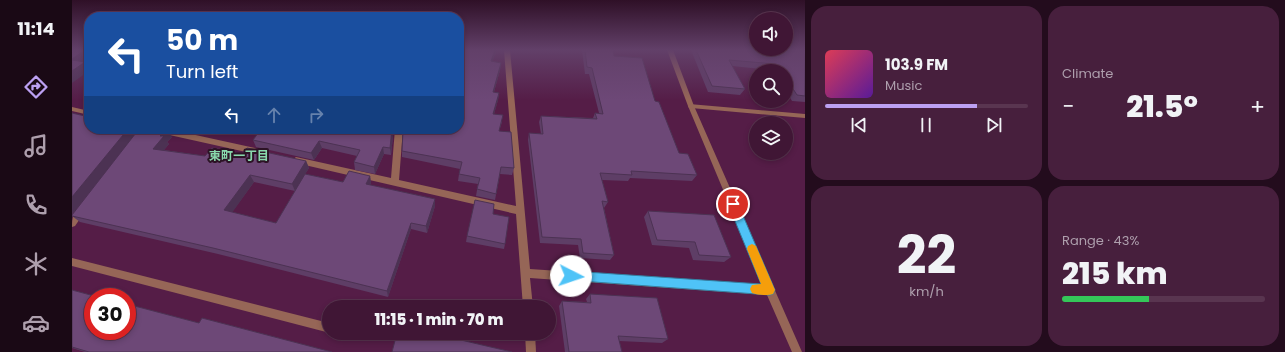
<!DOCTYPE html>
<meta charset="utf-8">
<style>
body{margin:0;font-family:Poppins,"Noto Sans JP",sans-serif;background:#471f3d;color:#f1f3f6;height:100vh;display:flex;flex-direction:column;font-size:15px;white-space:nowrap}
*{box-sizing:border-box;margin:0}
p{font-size:13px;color:#ae9fad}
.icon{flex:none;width:22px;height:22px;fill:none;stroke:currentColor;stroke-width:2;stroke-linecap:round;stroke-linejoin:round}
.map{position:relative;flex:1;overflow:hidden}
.details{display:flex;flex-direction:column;gap:6px;padding:6px;background:#230c1d;width:480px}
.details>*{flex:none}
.top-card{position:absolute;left:12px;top:12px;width:380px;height:122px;border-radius:16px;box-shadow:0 2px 6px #0003,0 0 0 1px #593550;background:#1a4fa0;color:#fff;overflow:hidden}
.fabs{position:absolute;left:677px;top:12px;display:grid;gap:8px}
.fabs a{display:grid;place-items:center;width:44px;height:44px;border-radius:50%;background:#401635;box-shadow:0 2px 6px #0003,0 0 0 1px #593550;font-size:20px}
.speed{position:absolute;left:12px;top:288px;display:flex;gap:8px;font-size:20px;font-weight:700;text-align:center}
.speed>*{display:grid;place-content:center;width:52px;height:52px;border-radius:50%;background:#401635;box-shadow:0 2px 6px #0003,0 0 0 1px #593550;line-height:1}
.speed .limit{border:6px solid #d22;background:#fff;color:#111}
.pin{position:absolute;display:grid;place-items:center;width:34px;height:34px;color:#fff;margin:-17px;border:2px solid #fff;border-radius:50%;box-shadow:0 1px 4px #0007}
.me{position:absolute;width:44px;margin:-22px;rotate:94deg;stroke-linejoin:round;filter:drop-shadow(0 0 3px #0008)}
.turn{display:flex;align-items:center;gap:14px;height:84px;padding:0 16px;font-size:18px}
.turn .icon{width:52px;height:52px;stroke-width:2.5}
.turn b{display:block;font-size:28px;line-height:34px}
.lanes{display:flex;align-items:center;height:38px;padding:0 16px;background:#0003;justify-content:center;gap:20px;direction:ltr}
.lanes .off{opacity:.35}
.big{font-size:30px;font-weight:800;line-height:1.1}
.details .tile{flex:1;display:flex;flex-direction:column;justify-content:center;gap:6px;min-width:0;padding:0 14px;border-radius:16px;background:#471f3d}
.details .dial{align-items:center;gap:0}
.dial b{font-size:52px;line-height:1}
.song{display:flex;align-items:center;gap:12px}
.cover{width:48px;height:48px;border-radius:6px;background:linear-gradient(135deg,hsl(350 70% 55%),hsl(270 70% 35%))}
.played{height:4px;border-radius:2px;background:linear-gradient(90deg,#bca0f2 75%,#593550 75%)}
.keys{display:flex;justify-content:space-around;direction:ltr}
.heat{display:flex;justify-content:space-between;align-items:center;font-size:22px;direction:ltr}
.charge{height:6px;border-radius:3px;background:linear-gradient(90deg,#34c759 43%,#593550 0)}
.details .tiles{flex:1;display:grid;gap:6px;grid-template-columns:repeat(2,1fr)}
.trip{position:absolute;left:250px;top:300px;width:234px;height:40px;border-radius:20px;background:#401635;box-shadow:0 2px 6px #0003,0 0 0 1px #593550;font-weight:800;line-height:40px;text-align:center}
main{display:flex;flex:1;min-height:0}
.tab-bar{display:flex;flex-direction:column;width:72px;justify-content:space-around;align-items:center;background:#1a0915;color:#ae9fad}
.tab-bar .icon{width:28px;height:28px}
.tab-bar .current{color:#bca0f2}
.tab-bar b{font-size:18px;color:#f1f3f6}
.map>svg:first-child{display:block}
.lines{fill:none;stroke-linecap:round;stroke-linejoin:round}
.service{fill:#966657;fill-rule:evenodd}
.minor{fill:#966657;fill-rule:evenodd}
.tertiary{fill:#966657;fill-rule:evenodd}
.wall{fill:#5e3e66;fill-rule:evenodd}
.shaded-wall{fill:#4c3253}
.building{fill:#6d4877;stroke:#4c3253}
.route{fill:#4fc3f7;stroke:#337fa1}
.slow{fill:#f59e0b}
.labels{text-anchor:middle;stroke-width:4;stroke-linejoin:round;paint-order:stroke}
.neighbourhood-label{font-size:12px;font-weight:bold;fill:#89d8ac;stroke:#2c1325}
</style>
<main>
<nav class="tab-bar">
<b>11:14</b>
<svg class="icon current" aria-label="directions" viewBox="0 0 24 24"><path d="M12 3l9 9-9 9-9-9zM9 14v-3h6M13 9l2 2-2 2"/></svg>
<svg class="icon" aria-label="music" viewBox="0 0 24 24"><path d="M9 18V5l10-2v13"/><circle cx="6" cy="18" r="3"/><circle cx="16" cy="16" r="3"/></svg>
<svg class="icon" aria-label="phone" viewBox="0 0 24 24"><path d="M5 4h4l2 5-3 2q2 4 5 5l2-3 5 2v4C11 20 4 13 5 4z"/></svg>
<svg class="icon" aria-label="climate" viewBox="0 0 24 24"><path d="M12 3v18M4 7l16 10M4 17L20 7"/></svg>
<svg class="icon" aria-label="car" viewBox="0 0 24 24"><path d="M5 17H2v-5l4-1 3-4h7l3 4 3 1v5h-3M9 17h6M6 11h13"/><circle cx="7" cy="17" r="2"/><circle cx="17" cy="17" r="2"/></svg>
</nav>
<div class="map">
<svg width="733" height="352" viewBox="0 0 733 352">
<rect width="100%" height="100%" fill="#551d47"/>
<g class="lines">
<g class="service">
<path d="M 0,258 L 257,323 L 258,333 L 0,266 Z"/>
<path d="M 273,333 L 289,333 L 289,334 L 288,338 L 284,339 L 274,337 Z"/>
</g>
<g class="minor">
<path d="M 432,50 L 438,50 L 458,269 L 691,285 L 616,106 L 595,50 L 601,50 L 622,106 L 730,352 L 720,352 L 695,295 L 458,278 L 461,307 L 451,307 L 444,214 L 224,163 L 220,160 L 224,157 L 319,178 L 323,129 L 331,129 L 327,180 L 444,206 Z"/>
<path d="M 0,107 L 17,111 L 17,115 L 0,111 Z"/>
<path d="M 80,129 L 96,129 L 183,148 L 187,151 L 183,154 L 84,132 Z"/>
<path d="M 10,206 L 13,207 L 14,210 L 3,226 L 0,227 C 0,218 1,210 10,206 Z"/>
<path d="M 453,333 L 463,333 L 464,352 L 454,352 Z"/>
</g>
<path class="tertiary" d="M 617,104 L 733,114 L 733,118 L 619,108 L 617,108 L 616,106 Z"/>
</g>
<g class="wall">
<path d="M 387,50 L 425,50 L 420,61 L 429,63 L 428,70 L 422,92 L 427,93 L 426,100 L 422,114 L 430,122 L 427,131 L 442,168 L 440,175 L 428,174 L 423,200 L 404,196 L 406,184 L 386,181 L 387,174 L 388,169 L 330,157 L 330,151 Z"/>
<path d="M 510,50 L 541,50 L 542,56 L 583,101 L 607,153 L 625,175 L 620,181 L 558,178 L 556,181 L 530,180 L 536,202 L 532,208 L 542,255 L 538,260 L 508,258 L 506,245 L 468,243 L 456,140 L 457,133 L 469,134 L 467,122 L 469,116 L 521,118 L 523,113 L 527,113 L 517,74 L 513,74 Z"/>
<path d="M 619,50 L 733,50 L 733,102 L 720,101 L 714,91 L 714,71 L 700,71 L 698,70 L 660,66 L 673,89 L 668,95 L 636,92 Z"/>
<path d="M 0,113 L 100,137 L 95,142 L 97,144 L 92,150 L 133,156 L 170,154 L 234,161 L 237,168 L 233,174 L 271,182 L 298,176 L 299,183 L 298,185 L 363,199 L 363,206 L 355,233 L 339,229 L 316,297 L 146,254 L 8,222 L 0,216 L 0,215 L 38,166 L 0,214 ZM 182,182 L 223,191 L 204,223 L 160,212 Z"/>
<path d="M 321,136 L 319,155 L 312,154 L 303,174 L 283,170 L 282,162 L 285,156 L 250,148 L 242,160 L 184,147 L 181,140 Z"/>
<path d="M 576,211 L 659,257 L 652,262 L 621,260 L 617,248 L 580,245 L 572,217 Z"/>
<path d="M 421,214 L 433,244 L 432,249 L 394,242 L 395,236 Z"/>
<path d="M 0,290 L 127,323 L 260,352 L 13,352 L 0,348 Z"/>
<path d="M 518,294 L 596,339 L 590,343 L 547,341 L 550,352 L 493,352 L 487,306 L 490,301 L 515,302 L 514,299 Z"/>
</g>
<g class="shaded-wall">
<path d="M 13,50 L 17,50 L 17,59 L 5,67 L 0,60 L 0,59 Z"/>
<path d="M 423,50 L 425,50 L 418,68 L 419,61 Z"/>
<path d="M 13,62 L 17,68 L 17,71 L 0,83 L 0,71 Z"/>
<path d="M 429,63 L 428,70 L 420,99 L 421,92 Z"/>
<path d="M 427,93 L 426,100 L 420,121 L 421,114 Z"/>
<path d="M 56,129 L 68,129 L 0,214 L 0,197 Z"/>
<path d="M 320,129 L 321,136 L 319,155 L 318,148 Z"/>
<path d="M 94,130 L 100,137 L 95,142 L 97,144 L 87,156 L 81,149 L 88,136 Z"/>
<path d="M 247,141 L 250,148 L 242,160 L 239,153 Z"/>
<path d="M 311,147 L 312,154 L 303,174 L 302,167 Z"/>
<path d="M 234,161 L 237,168 L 223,191 L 220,184 Z"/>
<path d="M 178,175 L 182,182 L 157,217 L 152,210 Z"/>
<path d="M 298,176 L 299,183 L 295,191 L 294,184 Z"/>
<path d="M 363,199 L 363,206 L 355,233 L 354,226 Z"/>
<path d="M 339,223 L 339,229 L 316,297 L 315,291 Z"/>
</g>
<g class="building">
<path d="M 0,50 L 13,50 L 0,59 Z"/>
<path d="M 387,50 L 423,50 L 419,61 L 429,63 L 421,92 L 427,93 L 421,114 L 431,115 L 427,131 L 439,132 L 442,168 L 429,167 L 424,194 L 405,189 L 408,178 L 387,174 L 390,162 L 330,151 L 331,131 L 340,133 L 342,129 L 387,129 Z"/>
<path d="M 513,50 L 541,50 L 542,56 L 570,58 L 583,101 L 587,102 L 607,153 L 616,154 L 625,175 L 559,171 L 560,175 L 528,173 L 536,202 L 530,201 L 542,255 L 511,253 L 509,239 L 470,237 L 457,133 L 471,134 L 469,116 L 525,119 L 523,113 L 531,114 L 520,68 L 515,67 Z"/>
<path d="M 624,50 L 733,50 L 733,96 L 725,95 L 714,78 L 714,71 L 709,71 L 706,66 L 703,64 L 657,60 L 673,89 L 640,86 Z"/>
<path d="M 0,60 L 13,62 L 0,71 Z"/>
<path d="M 0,113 L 17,117 L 17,129 L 56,129 L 0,197 Z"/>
<path d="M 67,129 L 90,129 L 94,130 L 88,136 L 92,136 L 81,149 L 133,156 L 140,148 L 170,154 L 175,148 L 234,161 L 220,184 L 178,175 L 152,210 L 204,223 L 233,174 L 271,182 L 277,171 L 298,176 L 294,184 L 363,199 L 354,226 L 339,223 L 315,291 L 141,248 L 0,216 L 0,215 Z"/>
<path d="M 189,129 L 320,129 L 318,148 L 311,147 L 302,167 L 282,162 L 288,150 L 247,141 L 239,153 L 181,140 Z"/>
<path d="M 403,200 L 422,204 L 421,214 L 437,217 L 433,244 L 395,236 Z"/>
<path d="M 576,211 L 642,215 L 659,257 L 627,255 L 623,242 L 585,240 Z"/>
<path d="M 0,290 L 26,297 L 21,297 L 21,331 L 55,331 L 55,304 L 127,323 L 130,318 L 260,352 L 17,352 L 0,347 Z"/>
<path d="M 518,294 L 585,298 L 596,339 L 546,336 L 550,352 L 497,352 L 490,301 L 519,303 Z"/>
<path d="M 325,333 L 359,333 L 440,352 L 320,352 Z"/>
</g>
<linearGradient id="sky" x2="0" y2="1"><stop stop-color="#2f1027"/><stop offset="0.5" stop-color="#624069"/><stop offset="1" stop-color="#624069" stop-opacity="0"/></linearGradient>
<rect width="733" height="100" fill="url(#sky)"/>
<path class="route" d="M 661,201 L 666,204 L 703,290 L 701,294 L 698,295 L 495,280 L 494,276 L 495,273 L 499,271 L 689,284 L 656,204 Z"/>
<path class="slow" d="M 680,244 L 684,246 L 703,290 L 701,294 C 695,296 686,295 680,293 L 678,289 L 680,285 L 689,284 L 675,249 L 676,246 Z"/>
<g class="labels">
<g class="neighbourhood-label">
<text x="167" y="160">東町一丁目</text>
</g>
</g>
</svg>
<div class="fabs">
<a><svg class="icon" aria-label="sound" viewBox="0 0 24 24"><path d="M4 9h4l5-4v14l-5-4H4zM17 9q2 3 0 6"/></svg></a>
<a><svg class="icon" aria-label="search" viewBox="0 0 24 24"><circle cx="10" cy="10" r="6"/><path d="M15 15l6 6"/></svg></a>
<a><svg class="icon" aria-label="layers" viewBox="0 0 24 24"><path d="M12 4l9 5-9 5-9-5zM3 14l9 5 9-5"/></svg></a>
</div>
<div class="speed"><div class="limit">30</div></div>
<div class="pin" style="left:661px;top:204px;background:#d93025"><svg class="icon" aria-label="arrive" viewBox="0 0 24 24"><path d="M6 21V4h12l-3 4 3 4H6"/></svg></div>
<svg class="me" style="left:499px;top:276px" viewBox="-20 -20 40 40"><circle r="19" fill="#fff"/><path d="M0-13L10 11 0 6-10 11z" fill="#4fc3f7"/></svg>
<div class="trip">11:15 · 1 min · 70 m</div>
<div class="top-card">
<div class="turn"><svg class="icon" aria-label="left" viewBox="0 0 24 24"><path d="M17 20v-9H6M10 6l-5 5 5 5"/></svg><div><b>50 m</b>Turn left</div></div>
<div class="lanes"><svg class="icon" aria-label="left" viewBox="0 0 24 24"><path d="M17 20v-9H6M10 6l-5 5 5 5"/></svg><svg class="icon off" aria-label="ahead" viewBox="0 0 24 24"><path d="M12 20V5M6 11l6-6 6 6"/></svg><svg class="icon off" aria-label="right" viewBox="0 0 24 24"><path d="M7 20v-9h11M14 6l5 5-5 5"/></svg></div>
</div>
</div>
<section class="details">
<div class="tiles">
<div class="tile">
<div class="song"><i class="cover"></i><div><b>103.9 FM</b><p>Music</p></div></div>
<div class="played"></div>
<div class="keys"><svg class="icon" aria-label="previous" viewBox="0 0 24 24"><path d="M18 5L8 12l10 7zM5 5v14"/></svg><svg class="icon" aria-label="pause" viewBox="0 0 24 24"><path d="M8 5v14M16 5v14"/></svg><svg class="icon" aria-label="next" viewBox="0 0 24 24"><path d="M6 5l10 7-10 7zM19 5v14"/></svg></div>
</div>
<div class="tile"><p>Climate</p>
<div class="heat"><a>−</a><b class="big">21.5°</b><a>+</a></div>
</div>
<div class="tile dial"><b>22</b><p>km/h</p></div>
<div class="tile"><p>Range · 43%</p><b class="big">215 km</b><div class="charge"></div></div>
</div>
</section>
</main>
